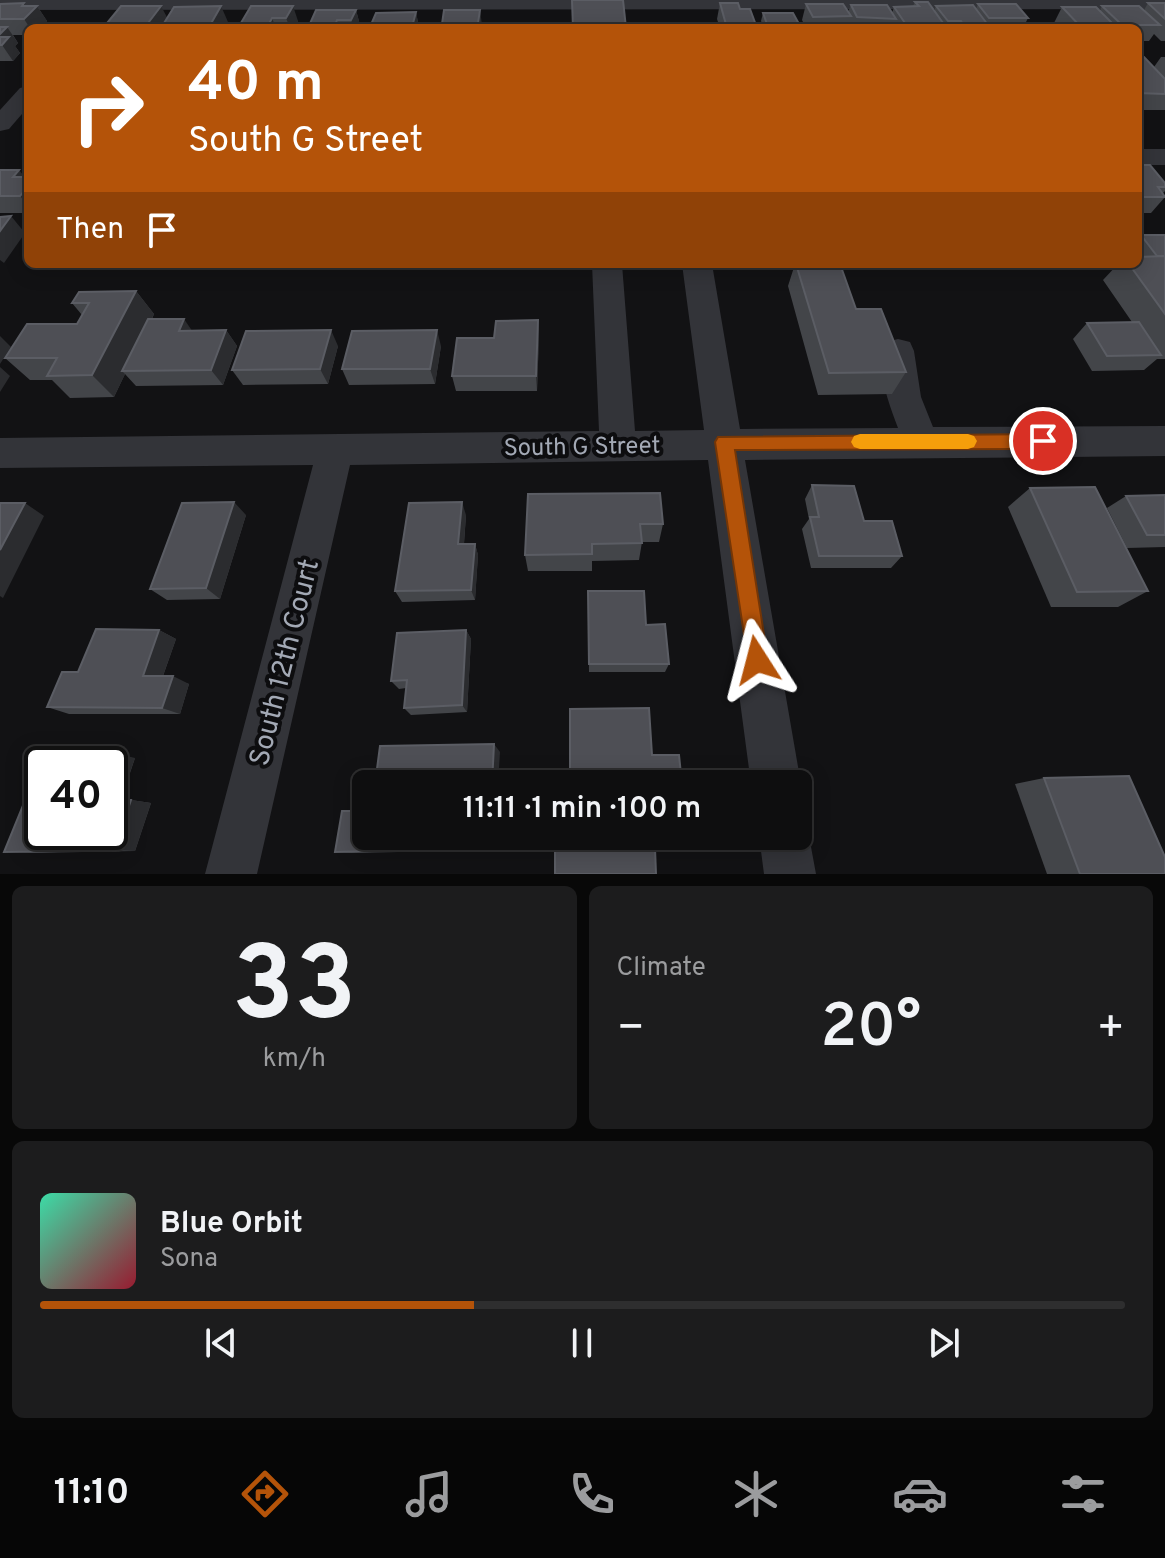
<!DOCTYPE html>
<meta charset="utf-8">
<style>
body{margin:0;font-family:Overpass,sans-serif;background:#1c1c1d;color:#f1f3f6;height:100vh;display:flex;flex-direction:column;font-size:30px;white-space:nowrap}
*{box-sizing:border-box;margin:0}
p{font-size:26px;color:#9b9c9e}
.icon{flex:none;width:44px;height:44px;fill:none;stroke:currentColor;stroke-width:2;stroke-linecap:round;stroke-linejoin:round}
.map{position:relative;height:874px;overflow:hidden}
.side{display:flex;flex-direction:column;gap:12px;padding:12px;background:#080808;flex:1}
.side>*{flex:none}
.hud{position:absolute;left:24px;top:24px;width:1118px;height:244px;border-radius:12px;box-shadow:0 4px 20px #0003,0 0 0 2px #2e2e2f;background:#b45309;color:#fff;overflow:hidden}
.speed{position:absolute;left:24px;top:746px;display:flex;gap:16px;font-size:40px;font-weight:700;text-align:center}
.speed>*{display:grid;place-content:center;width:104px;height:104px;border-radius:50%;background:#0e0e0f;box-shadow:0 4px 20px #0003,0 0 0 2px #2e2e2f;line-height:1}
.speed .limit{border:4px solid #111;border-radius:12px;background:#fff;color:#111}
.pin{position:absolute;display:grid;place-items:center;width:68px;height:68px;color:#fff;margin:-34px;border:4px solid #fff;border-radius:50%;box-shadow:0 2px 8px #0007}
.me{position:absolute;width:88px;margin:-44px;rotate:351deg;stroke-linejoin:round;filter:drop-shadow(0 0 6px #0008)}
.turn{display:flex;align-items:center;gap:28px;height:168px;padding:0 32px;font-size:36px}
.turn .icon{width:104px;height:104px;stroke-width:2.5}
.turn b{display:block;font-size:56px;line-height:68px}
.then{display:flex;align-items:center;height:76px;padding:0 32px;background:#0003;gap:16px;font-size:30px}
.big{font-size:60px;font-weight:600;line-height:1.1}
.side .card{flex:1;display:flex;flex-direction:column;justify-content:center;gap:12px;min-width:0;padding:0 28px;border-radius:12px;background:#1c1c1d}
.side .dial{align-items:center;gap:0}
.dial b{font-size:104px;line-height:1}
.song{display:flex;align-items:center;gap:24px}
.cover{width:96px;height:96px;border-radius:12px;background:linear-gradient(135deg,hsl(160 70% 55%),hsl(350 70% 35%))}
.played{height:8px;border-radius:4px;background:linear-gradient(90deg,#b45309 40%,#2e2e2f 40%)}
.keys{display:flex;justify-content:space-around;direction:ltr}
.heat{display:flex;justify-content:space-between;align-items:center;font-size:44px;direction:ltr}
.side .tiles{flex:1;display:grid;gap:12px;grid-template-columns:1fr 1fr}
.card:last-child{grid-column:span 2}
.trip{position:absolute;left:352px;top:770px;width:460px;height:80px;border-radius:12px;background:#0e0e0f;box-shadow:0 4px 20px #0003,0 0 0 2px #2e2e2f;font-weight:600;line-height:80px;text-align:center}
.dock{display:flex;height:128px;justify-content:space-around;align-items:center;background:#060606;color:#9b9c9e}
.dock .icon{width:56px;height:56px}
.dock .on{color:#b45309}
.dock b{font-size:36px;color:#f1f3f6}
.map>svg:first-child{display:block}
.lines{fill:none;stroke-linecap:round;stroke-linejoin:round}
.minor{fill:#333439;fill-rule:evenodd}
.wall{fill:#434549}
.shaded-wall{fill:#2b2c2f}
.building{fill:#4e4f55;stroke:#5b5d64;stroke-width:2}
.route{fill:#b45309;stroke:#753606;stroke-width:2}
.slow{fill:#f59e0b}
.labels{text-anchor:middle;stroke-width:8;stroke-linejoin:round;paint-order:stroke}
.street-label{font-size:24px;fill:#a3a9b5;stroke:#0d0d0f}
.near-street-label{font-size:28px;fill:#a3a9b5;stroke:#0d0d0f}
</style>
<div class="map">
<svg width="1165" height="874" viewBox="0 0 1165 874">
<rect width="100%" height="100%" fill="#121214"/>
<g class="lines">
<g class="minor">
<path d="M 0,0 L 1165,0 L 1165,9 L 0,10 Z"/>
<path d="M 28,86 L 28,107 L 9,129 L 0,131 L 0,110 L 20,88 Z"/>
<rect x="1138" y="149" width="27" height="16"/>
<path d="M 592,264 L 622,264 L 635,431 L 704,430 L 682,264 L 712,264 L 740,429 L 898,428 C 889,404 874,366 886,342 L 898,339 L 910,342 L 914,351 L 921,397 L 933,427 L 1165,426 L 1165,456 L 745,460 L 801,784 L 798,790 L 798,784 L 751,784 L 708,460 L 350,465 L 257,874 L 205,874 L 313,465 L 0,468 L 0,438 L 599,431 Z"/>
<path d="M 798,816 L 802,818 L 809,836 L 816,874 L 764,874 L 759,836 L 798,836 Z"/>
</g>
</g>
<g class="wall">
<path d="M 915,2 L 934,11 L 936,6 L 976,9 L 978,4 L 1028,18 L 1023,28 L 849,28 L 848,26 L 847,28 L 806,28 L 802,20 L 806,4 L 848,12 L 851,5 L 892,13 L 894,7 L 913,6 Z"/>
<path d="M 24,3 L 26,6 L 37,6 L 47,21 L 41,28 L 28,28 L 28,35 L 13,35 L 18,43 L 15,46 L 20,53 L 13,61 L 0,61 L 0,4 Z"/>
<path d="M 720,3 L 740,9 L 757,28 L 720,28 L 717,19 Z"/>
<path d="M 1148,3 L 1165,3 L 1165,41 L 1161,41 L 1154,34 L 1149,41 L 1138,41 L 1138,28 L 1059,28 L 1054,23 L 1062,7 L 1100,10 L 1102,6 L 1144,10 Z"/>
<path d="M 251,6 L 298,21 L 295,28 L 238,28 Z"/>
<path d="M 356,10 L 360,25 L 359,28 L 308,28 Z"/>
<path d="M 480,10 L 481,28 L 442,28 L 442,24 Z"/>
<path d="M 416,12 L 419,28 L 371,28 L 370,27 Z"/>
<path d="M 763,13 L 799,24 L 798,28 L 764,28 L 761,21 Z"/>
<path d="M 1138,57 L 1154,67 L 1161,57 L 1165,57 L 1165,110 L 1138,110 Z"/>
<path d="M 1138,165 L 1165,183 L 1165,191 L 1163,193 L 1165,197 L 1151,213 L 1138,213 Z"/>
<path d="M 0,170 L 28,177 L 28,213 L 0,213 Z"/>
<path d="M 1141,235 L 1165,235 L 1165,359 L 1157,359 L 1144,370 L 1092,371 L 1073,339 L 1087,323 L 1132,322 L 1103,280 L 1118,264 L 1138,264 L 1143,257 L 1138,249 L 1138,238 Z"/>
<path d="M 793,264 L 840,264 L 856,309 L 906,372 L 892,394 L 818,395 L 788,286 L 795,264 Z"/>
<path d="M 136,291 L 154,314 L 152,319 L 192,331 L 226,330 L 237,346 L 223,385 L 136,386 L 125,374 L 114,397 L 70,398 L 52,380 L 30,380 L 5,358 L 77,324 L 82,315 L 72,303 Z"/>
<path d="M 538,320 L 539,336 L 537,391 L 456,391 L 452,376 Z"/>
<path d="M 338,346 L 328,384 L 243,385 L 232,370 Z"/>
<path d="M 441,346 L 435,384 L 349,385 L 342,369 Z"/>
<path d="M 812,485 L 902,556 L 891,568 L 811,568 L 802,529 L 809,519 L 805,499 Z"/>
<path d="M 1030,488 L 1148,591 L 1118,607 L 1051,607 L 1008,507 Z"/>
<path d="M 528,494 L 663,524 L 659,542 L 642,542 L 639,560 L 592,561 L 592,571 L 528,571 L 525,555 Z"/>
<path d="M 1165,495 L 1165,547 L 1127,548 L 1107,508 L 1126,496 Z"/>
<path d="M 246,515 L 220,599 L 167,600 L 150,589 Z"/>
<path d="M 466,515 L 464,544 L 475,544 L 478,555 L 475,600 L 402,602 L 395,591 Z"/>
<path d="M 588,591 L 646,625 L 669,664 L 665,672 L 589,672 Z"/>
<path d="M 159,630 L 176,639 L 163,676 L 189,684 L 180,714 L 69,714 L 47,707 L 78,672 Z"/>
<path d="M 466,630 L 471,639 L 467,712 L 411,715 L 404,708 L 406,688 L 399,689 L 391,681 Z"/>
<path d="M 135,758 L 121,800 L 131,800 L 151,803 L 135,851 L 31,853 L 4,852 Z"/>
<path d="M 1044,778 L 1165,874 L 1047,874 L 1015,784 Z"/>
<path d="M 366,836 L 495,836 L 495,850 L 351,853 L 335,852 Z"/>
</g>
<g class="shaded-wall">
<path d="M 24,3 L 30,13 L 37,6 L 47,21 L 41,28 L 30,28 L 24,19 L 22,6 Z"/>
<path d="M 161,6 L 169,21 L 164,28 L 145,28 Z"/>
<path d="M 221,6 L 228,22 L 224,28 L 210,28 L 209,27 Z"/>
<path d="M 293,6 L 298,21 L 295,28 L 290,28 L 286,18 Z"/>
<path d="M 356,10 L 360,25 L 359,28 L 354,28 L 351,20 Z"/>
<path d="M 480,10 L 482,25 L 481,28 L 479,28 L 478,23 Z"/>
<path d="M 416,12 L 419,28 L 412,28 L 412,27 Z"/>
<path d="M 272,18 L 276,28 L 267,28 Z"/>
<path d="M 7,27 L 18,43 L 15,46 L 20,53 L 13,61 L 0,42 L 0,34 Z"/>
<path d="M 19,170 L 28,181 L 28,206 L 20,196 L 13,177 Z"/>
<path d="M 11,216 L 25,233 L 4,263 L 0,260 L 0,231 Z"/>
<path d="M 136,291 L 154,314 L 126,371 L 122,371 L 125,374 L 114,397 L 92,375 Z"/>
<path d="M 184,319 L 195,335 L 179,331 Z"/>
<path d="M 538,320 L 539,336 L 537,391 L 536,376 Z"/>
<path d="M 226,330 L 237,346 L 223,385 L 211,370 Z"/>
<path d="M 331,330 L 338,346 L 328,384 L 320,369 Z"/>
<path d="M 437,330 L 441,346 L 435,384 L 430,369 Z"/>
<path d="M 0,336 L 11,347 L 0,364 Z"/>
<path d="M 0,367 L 10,376 L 0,392 Z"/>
<path d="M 234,502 L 246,515 L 220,599 L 206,588 Z"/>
<path d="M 462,502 L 466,515 L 463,555 L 458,544 Z"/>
<path d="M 25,503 L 44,516 L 3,598 L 0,596 L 0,550 Z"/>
<path d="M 475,544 L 478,555 L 475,600 L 471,590 Z"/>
<path d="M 159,630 L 176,639 L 160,684 L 143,676 Z"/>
<path d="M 466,630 L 471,639 L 467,712 L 462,705 Z"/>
<path d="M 173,676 L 189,684 L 180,714 L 162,708 Z"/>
<path d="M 494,744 L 500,752 L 498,784 L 492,784 Z"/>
<path d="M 115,753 L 135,758 L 119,803 L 110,802 L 110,766 Z"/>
<path d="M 131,800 L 151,803 L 135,851 L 114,850 Z"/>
<path d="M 489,836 L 495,836 L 495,850 L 489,848 Z"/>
</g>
<g class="building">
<path d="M 572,0 L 623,0 L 626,28 L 573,28 Z"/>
<path d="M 915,2 L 928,2 L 943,23 L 905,23 L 894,7 L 919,6 Z"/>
<path d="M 24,3 L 22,6 L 37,6 L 24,19 L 0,19 L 0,4 Z"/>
<path d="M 720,3 L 738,3 L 740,9 L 750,9 L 757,28 L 727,28 Z"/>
<path d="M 1148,3 L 1165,3 L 1165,19 Z"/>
<path d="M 806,4 L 843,4 L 851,16 L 813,17 Z"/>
<path d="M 978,4 L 1016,4 L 1028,18 L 989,18 Z"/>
<path d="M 851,5 L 887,5 L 896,19 L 857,17 Z"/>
<path d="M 973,5 L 988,25 L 964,26 L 961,21 L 948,21 L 936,6 Z"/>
<path d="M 121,6 L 161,6 L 145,27 L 103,28 Z"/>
<path d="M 221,6 L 209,27 L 161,28 L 174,7 Z"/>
<path d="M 251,6 L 293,6 L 286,18 L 272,18 L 267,28 L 238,28 Z"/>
<path d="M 1102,6 L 1139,6 L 1160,25 L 1122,25 Z"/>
<path d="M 1062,7 L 1096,7 L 1114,25 L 1079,25 Z"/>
<path d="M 316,10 L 356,10 L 351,20 L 337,20 L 334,28 L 308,28 Z"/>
<path d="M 444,10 L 480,10 L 478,23 L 442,24 Z"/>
<path d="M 416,12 L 412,27 L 370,27 L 376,13 Z"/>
<path d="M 763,13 L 793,13 L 799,24 L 767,24 Z"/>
<path d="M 0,27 L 7,27 L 0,34 Z"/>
<path d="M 0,37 L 9,37 L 2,45 L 0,45 Z"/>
<path d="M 1138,57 L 1144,57 L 1165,79 L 1165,94 L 1138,93 Z"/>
<path d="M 1138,165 L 1150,165 L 1165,183 L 1165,187 L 1158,187 L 1165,197 L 1138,197 Z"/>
<path d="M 0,170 L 19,170 L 13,177 L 28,177 L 28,187 L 20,196 L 0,196 Z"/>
<path d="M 11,216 L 0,231 L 0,217 Z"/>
<path d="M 1141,235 L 1165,235 L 1165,256 L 1157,256 Z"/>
<path d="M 1165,256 L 1165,314 L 1129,264 L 1138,264 L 1138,257 Z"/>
<path d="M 796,264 L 840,264 L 856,309 L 881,309 L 906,372 L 829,373 Z"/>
<path d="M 136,291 L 92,375 L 47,376 L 57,358 L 5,358 L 27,324 L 77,324 L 89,303 L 72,303 L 79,292 Z"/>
<path d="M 148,319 L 184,319 L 179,331 L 226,330 L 211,370 L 122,371 Z"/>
<path d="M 538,320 L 536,376 L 452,376 L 457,338 L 494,338 L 496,321 Z"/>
<path d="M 1139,322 L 1161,355 L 1107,356 L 1087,323 Z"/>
<path d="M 331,330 L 320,369 L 232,370 L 246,331 Z"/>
<path d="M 437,330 L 430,369 L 342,369 L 352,331 Z"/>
<path d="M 812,485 L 854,486 L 864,521 L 892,521 L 902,556 L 819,556 L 810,517 L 819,517 Z"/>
<path d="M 1095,487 L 1148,591 L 1077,592 L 1030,488 Z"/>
<path d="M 660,493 L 663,524 L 640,524 L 642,543 L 592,544 L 592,554 L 525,555 L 528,494 Z"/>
<path d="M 1165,495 L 1165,535 L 1147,535 L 1126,496 Z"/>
<path d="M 234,502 L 206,588 L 150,589 L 182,503 Z"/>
<path d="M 462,502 L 458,544 L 475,544 L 471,590 L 395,591 L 409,503 Z"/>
<path d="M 0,503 L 25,503 L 0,550 Z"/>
<path d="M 588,591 L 644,591 L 646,625 L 665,624 L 669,664 L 589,664 Z"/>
<path d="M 96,629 L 159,630 L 143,676 L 173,676 L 162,708 L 47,707 L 62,672 L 78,672 Z"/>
<path d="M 466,630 L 462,705 L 404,708 L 407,680 L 391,681 L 397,633 Z"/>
<path d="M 649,708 L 652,755 L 679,755 L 682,784 L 570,784 L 570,709 Z"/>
<path d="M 494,744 L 492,784 L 375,784 L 380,746 Z"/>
<path d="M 115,753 L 110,766 L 110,764 L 42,764 L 42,832 L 110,832 L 110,800 L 131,800 L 114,850 L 4,852 L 44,754 Z"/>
<path d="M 1129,776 L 1165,857 L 1165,874 L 1080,874 L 1044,778 Z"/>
<path d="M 342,811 L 366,811 L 366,836 L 489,836 L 489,848 L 335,852 Z"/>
<path d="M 655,848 L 656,874 L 555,874 L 555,849 Z"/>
</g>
<path class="route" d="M 1043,434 L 1049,436 L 1052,441 L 1049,447 L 1043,449 L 735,450 L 768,660 L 765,668 L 757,671 L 749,668 L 715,442 L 718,437 Z"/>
<path class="slow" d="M 860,434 L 968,434 L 974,436 L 977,441 L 974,447 L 968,449 L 860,449 L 854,447 L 851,442 L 854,436 Z"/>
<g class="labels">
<g class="street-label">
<text transform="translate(582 446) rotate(-1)" y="8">South G Street</text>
</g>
<g class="near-street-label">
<text transform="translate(283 662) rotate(-76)" y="10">South 12th Court</text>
</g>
</g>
</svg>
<div class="speed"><div class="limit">40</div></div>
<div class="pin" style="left:1043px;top:441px;background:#d93025"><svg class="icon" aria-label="arrive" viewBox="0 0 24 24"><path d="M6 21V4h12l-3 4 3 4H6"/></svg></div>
<svg class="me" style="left:757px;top:660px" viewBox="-20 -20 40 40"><path d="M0-17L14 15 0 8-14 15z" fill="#b45309" stroke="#fff" stroke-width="4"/></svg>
<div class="trip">11:11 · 1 min · 100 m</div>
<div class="hud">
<div class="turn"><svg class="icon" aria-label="right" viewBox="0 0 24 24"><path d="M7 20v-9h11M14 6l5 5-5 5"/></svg><div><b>40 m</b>South G Street</div></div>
<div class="then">Then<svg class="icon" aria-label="arrive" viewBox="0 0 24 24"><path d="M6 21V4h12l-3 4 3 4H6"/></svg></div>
</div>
</div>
<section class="side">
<div class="tiles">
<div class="card dial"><b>33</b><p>km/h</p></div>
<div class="card"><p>Climate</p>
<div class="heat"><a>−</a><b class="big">20°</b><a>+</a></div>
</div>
<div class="card">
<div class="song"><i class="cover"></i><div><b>Blue Orbit</b><p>Sona</p></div></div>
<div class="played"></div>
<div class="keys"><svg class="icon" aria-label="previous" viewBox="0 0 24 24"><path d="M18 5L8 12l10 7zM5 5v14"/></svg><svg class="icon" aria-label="pause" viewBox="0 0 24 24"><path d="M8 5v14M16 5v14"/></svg><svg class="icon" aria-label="next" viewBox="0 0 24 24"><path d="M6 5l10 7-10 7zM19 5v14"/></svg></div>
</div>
</div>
</section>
<nav class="dock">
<b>11:10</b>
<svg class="icon on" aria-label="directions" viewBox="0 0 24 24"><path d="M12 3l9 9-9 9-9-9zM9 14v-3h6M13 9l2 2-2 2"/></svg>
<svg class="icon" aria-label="music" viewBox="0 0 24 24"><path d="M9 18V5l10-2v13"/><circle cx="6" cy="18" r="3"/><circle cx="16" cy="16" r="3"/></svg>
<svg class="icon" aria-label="phone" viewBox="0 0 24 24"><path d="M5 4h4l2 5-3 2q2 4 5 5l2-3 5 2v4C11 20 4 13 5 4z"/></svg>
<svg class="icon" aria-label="climate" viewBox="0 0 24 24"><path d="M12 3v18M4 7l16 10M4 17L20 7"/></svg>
<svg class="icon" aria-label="car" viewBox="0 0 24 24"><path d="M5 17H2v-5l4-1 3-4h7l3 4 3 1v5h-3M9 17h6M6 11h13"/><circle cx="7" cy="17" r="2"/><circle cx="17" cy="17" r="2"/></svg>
<svg class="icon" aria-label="filters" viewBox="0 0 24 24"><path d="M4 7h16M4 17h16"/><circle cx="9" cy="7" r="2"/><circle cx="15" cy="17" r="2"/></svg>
</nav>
